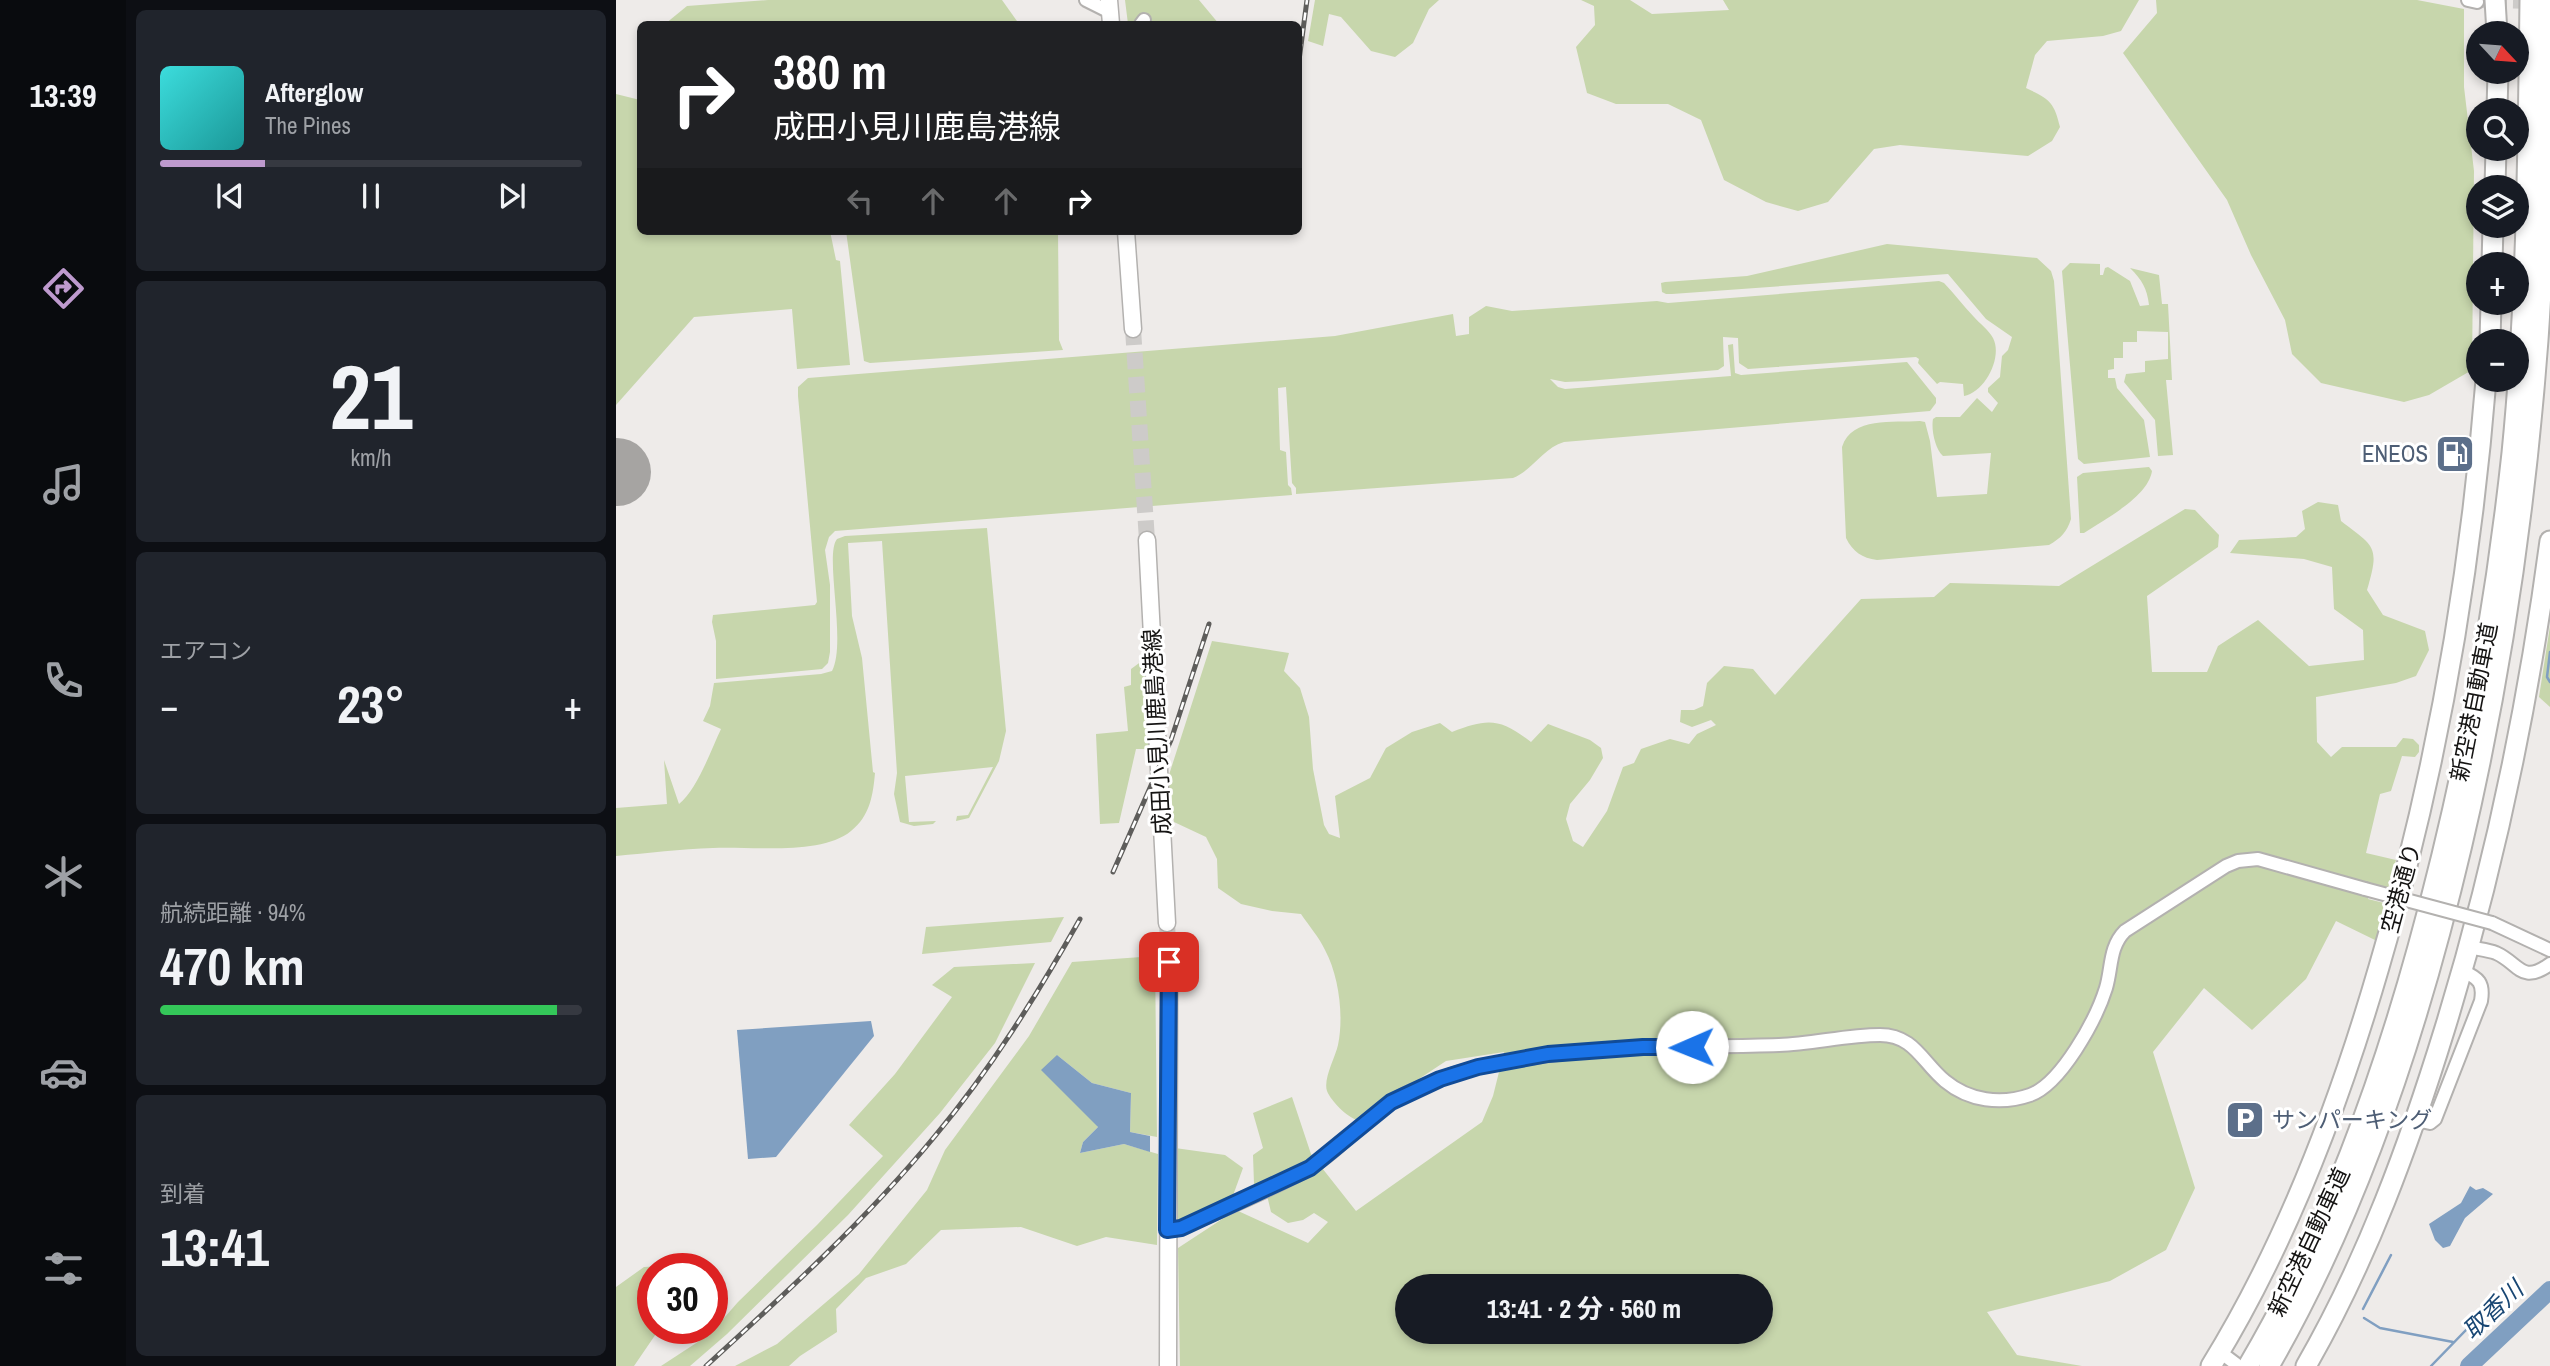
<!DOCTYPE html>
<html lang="ja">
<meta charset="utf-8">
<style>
body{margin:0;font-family:"Archivo Narrow","Noto Sans JP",sans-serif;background:#20242c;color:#f1f3f6;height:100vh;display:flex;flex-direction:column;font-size:26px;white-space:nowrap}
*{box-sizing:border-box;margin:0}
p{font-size:23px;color:#9ea1a6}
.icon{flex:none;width:38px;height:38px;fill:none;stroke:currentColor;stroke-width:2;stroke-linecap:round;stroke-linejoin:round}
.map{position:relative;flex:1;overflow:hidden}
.sheet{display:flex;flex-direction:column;gap:10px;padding:10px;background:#0d0f14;width:490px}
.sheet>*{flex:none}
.guide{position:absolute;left:21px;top:21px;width:665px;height:214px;border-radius:10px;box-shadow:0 4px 10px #0003;background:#202124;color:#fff;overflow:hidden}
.needle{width:46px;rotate:116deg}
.buttons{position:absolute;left:1850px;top:21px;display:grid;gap:14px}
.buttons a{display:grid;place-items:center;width:63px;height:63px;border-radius:50%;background:#171b24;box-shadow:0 4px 10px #0003;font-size:35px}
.speed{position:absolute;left:21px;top:1253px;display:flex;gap:14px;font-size:35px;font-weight:700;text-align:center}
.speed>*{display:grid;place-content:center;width:91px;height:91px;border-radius:50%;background:#171b24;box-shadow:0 4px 10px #0003;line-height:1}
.speed .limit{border:10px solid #d22;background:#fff;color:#111}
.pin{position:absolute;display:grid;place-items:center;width:60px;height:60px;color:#fff;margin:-30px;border-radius:14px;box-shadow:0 4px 10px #0006}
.me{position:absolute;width:77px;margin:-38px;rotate:269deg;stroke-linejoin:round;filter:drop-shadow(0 0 5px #0008)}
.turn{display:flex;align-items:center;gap:24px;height:147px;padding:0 21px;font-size:32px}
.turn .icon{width:91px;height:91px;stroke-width:2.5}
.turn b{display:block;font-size:49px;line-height:60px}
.lanes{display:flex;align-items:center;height:66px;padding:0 21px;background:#0003;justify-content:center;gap:35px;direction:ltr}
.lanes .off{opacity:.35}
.big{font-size:52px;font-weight:700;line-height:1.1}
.sheet .card{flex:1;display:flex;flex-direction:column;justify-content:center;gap:10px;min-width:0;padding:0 24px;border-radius:10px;background:#20242c}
.sheet .dial{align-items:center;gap:0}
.dial b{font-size:91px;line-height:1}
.song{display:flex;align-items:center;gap:21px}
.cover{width:84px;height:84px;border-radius:10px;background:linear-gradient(135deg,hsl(180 70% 55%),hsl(180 70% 35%))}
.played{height:7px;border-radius:4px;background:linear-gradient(90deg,#be9ace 25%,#363941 25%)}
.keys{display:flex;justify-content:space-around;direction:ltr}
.heat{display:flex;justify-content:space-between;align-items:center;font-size:38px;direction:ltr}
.charge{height:10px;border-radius:5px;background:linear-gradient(90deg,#34c759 94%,#363941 0)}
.trip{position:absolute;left:779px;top:1274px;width:378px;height:70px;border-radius:35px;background:#171b24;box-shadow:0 4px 10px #0003;font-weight:700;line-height:70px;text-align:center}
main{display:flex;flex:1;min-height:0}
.menu{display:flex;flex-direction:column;width:126px;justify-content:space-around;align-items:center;background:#090b0e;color:#9ea1a6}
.menu .icon{width:49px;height:49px}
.menu .selected{color:#be9ace}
.menu b{font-size:32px;color:#f1f3f6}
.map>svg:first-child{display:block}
.green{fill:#c7d6ac;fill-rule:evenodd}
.water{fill:#809fc1}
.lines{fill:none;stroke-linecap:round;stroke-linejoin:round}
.stream{stroke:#809fc1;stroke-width:2.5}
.river{stroke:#809fc1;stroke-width:18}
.runway{stroke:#a6a4a2;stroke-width:68}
.minor-tunnel{stroke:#cdcbc9;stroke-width:12;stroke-dasharray:12 6;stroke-linecap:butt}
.major-tunnel{stroke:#cdcbc9;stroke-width:16;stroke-dasharray:16 8;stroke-linecap:butt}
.minor-casing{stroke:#b3b1af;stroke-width:16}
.major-casing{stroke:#b3b1af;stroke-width:19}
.highway-casing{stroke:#b3b1af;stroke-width:23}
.minor{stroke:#fff;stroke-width:12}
.major{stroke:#fff;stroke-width:16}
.highway{stroke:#fff;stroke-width:19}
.rail-casing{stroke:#5e5d5b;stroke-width:5}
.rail{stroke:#fff;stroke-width:2.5;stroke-dasharray:8;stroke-linecap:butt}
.minor-bridge-casing{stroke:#b3b1af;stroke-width:16;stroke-linecap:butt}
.minor-bridge{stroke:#fff;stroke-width:12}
.route-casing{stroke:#114b97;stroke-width:18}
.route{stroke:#1a73e8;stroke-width:12}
.labels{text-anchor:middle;stroke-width:6;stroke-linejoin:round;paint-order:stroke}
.service-label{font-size:23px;fill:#4e5e75;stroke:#fff;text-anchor:end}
.street-label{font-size:23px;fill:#151413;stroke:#fff}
.water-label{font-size:24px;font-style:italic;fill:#184673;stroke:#fff}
</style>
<main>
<nav class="menu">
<b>13:39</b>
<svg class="icon selected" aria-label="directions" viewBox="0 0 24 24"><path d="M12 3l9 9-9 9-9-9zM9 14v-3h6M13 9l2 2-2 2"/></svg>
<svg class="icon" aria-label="music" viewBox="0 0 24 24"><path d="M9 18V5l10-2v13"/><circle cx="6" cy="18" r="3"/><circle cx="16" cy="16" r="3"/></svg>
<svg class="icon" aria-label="phone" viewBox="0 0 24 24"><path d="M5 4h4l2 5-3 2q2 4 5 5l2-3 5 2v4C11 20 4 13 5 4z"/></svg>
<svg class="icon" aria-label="climate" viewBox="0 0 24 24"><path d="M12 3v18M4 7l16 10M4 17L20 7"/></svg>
<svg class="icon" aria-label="car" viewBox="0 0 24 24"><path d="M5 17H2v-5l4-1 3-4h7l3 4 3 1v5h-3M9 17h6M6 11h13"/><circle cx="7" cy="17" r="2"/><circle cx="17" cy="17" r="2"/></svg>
<svg class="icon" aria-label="filters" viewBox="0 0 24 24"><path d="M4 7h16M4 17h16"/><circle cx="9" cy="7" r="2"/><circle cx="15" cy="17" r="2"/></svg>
</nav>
<section class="sheet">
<div class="card">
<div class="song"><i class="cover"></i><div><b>Afterglow</b><p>The Pines</p></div></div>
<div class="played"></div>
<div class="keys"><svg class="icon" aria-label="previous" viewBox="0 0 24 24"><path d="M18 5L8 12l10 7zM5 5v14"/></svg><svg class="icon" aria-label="pause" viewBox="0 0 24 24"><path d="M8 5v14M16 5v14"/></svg><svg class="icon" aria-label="next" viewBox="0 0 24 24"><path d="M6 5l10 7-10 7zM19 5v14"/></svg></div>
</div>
<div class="card dial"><b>21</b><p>km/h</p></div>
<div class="card"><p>エアコン</p>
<div class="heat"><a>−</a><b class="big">23°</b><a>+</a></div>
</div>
<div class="card"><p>航続距離 · 94%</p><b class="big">470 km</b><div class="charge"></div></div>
<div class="card"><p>到着</p><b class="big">13:41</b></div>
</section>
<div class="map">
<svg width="1934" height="1366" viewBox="0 0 1934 1366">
<rect width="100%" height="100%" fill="#eeebe9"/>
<g class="green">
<path d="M 152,0 L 386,0 L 403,24 L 49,24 L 71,6 Z"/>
<path d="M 509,0 L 583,0 L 603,24 L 512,24 Z"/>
<path d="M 699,0 L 823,0 L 813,9 L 797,43 L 779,57 L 755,51 L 725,17 L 713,14 L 707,46 L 692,41 Z"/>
<path d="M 965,0 L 1014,0 L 1036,14 L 1113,10 L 1107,0 L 1523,0 L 1505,31 L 1487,36 L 1431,41 L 1419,55 L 1410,88 C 1433,99 1438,101 1444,127 L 1436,141 L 1412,156 L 1284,145 L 1258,149 L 1212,202 L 1182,211 L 1150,202 L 1108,180 L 1085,120 L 1052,104 L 1000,104 L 971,93 L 960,47 L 979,25 L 978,6 Z"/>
<path d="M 1540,0 L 1801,0 L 1848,9 L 1848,87 L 1858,171 L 1856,370 L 1813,395 L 1788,402 L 1705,383 L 1676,354 L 1669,320 L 1635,255 L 1611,200 L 1507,53 L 1541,13 Z"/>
<path d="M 0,94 L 24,100 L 24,231 L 214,231 L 220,260 L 224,261 L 234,365 L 181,369 L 176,309 L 78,317 L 0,405 Z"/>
<path d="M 230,231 L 442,231 L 443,340 L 447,350 L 254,363 L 248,361 Z"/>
<path d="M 1271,244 L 1421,258 L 1435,271 L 1438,281 L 1455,519 C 1451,532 1445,538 1433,545 L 1261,560 C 1246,558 1237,552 1230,538 L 1226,447 C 1236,416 1277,423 1304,421 L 1309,422 L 1314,441 L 1321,497 L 1371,494 L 1375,453 L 1327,456 C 1319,449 1315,429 1317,419 L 1320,417 L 1344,417 L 1361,398 L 1376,412 L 1382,403 L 1372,392 L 1372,388 L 1384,377 L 1386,356 L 1392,350 L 1396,337 L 1370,319 L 1332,274 L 1056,294 L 1050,294 L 1046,292 L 1045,283 L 1049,282 L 1131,276 Z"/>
<path d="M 1454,263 L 1484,264 L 1484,275 L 1487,275 L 1489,268 L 1492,267 L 1514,281 L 1524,306 L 1533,305 C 1531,288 1526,280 1514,268 L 1543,275 L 1546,304 L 1552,304 L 1556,380 L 1550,380 L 1557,455 L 1542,456 L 1539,420 L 1508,382 L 1510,374 L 1529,372 L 1529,361 L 1552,359 L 1552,332 L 1521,331 L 1521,342 L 1507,342 L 1507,358 L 1498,358 L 1498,369 L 1492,370 L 1492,378 L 1499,378 L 1501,388 L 1528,420 L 1534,457 L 1468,464 L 1462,459 L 1446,271 Z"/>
<path d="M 1323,281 L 1328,283 C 1339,294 1347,306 1358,317 C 1364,324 1372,329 1377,338 C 1387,357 1369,392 1348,396 L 1347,384 L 1324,382 L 1321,384 L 1302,363 L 1303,359 L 1300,357 L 1132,369 L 1123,363 L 1122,338 L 1107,337 L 1108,366 L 1102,370 L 971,381 L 949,382 L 934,379 L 942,387 L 949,389 L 1115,376 L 1112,345 L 1117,344 L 1119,373 L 1125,375 L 1291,362 L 1320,398 L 1320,403 L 1314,411 L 948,442 C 927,448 917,470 897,478 L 680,494 L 680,488 L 676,483 L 670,387 L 662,388 L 664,450 L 670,452 L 672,485 L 675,488 L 676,495 L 219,531 L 213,537 L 209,550 L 214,585 L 214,652 L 212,663 L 206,669 L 100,679 L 100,641 L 96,622 L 97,615 L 199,605 L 201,602 L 182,396 L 182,387 L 192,378 L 719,336 L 837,314 L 840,336 L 853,334 L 853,317 L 870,306 L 896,311 L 1041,301 L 1052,303 Z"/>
<path d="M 1533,467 L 1536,471 C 1532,497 1489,519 1468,533 L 1464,533 L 1461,477 L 1467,473 Z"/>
<path d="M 1702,502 L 1722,505 L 1725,521 C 1759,547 1764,546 1751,590 L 1767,615 L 1809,631 L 1813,650 L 1800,676 L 1780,683 L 1700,697 L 1701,742 L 1715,757 L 1726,747 L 1780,747 L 1787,738 L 1797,739 L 1803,745 L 1803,752 L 1799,757 L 1786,756 L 1775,791 L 1764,794 L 1750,853 L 1780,860 L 1772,888 L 1755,885 L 1752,899 L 1768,903 L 1761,941 L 1720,921 L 1690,979 L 1636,1030 L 1588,988 L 1537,1052 L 1579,1188 L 1550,1250 L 1494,1281 L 1371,1312 L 1401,1355 L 1466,1366 L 564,1366 L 562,1248 L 620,1210 L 692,1243 L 712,1222 L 698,1213 L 687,1220 L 672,1223 L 655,1212 L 649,1187 L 638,1184 L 637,1155 L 647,1148 L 637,1113 L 676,1097 L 695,1154 L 740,1211 L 866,1122 L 877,1096 L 888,1052 L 830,1061 L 741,1120 C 731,1117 715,1101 711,1091 C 707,1079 719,1058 722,1045 C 728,1016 723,976 709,950 C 703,937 693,926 685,914 L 656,911 L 625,904 L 602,888 L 601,859 L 590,837 L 558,822 L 552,778 L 596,641 L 673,653 L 668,671 L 684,688 L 693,717 L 697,769 L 708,825 L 713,834 L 724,838 L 719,796 L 754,778 L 770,748 L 796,732 L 824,723 L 836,732 C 872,718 884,718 915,742 L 932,724 L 974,740 L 985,748 L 987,758 L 974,780 L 954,804 L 950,819 L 957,841 L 967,847 L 991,811 L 1007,767 L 1018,763 L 1025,749 L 1054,739 L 1073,744 L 1081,734 L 1100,725 L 1095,720 L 1076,727 L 1064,722 L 1065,710 L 1078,710 L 1087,706 L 1091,683 L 1108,666 L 1137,669 L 1159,695 L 1245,599 L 1318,597 L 1334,583 L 1443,586 L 1569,509 L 1579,510 L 1603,535 L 1602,547 L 1531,596 L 1536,672 L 1591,672 L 1602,646 L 1642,620 L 1693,666 L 1748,660 L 1747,630 L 1718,609 L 1716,567 L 1688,559 L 1614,553 L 1623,540 L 1680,537 L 1689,529 L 1686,511 ZM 791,1286 L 1144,1286 L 1144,1332 L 791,1332 Z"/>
<path d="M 371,528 L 390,731 L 383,761 L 353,818 L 340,821 L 341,816 L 352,815 L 377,767 L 289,776 L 293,822 L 320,821 L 317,824 L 298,826 L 284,822 L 278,794 L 281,773 L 266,541 L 232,543 L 236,616 L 246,658 L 257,772 L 259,773 C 257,795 254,816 235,831 C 205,856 135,846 97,848 C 65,849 32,853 0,856 L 0,808 L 51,804 L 48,760 L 63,804 C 81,790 95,750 105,729 L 87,721 L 94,706 L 98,683 L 205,674 L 216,671 C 231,643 208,555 221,539 L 229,536 Z"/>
<path d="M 1934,626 L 1934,707 L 1923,697 Z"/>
<path d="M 530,658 L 533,749 L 520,749 L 503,823 L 484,824 L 480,734 L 512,731 L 508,687 L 515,685 L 515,669 Z"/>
<path d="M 448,917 L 435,942 L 306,954 L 310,927 Z"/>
<path d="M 539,956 L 541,1137 L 514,1132 L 515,1093 L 476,1083 L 441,1055 L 482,1127 L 467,1142 L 464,1153 L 508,1144 L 542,1154 L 541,1245 L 490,1237 L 461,1246 L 405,1227 L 325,1230 L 290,1264 L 250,1278 L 220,1309 L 221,1332 L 184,1356 L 173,1366 L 119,1366 L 161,1344 L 243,1274 L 311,1190 L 329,1150 L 413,1036 L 456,962 Z"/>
<path d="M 419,963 L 379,1043 L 324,1113 L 232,1215 L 111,1334 L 74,1366 L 45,1366 L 94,1334 L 122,1302 L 201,1225 L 267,1156 L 233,1125 L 279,1074 L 336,997 L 316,985 L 338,967 Z"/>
<path d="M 559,1148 L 609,1155 L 627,1168 L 615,1201 L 562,1222 Z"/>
<path d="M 63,1265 L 64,1269 L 37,1269 L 37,1328 L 44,1328 L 18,1366 L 0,1366 L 0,1287 L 28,1267 Z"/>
</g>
<g class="water">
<path d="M 255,1021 L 258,1036 L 160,1157 L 132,1159 L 121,1030 Z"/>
<path d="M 441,1055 L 476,1083 L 515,1093 L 514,1132 L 534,1136 L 534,1152 L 508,1144 L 464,1153 L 467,1142 L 482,1127 L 425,1070 Z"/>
<path d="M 1854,1186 L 1860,1190 L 1867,1188 L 1877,1194 L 1849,1218 L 1834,1246 L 1827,1248 L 1819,1240 L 1813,1224 L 1845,1203 Z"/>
</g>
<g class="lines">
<g class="stream">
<path d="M 1934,652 L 1931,677 L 1934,682"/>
<path d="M 1747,1309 L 1775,1255"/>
<path d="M 1748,1318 L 1764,1328 L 1837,1342"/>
<path d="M 1815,1366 L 1883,1296"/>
</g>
<path class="river" d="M 1853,1366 L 1934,1290"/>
<path class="runway" d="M 0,472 L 1,472"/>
<path class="minor-tunnel" d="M 1861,2 L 1920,3"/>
<g class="major-tunnel">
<path d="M 517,329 L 531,540"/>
<path d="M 551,923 L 553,962"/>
</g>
<g class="minor-casing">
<g id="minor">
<path d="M 470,0 L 494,12"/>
<path d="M 1852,0 L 1861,2"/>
<path d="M 525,24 L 528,20"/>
<path d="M 1876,923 L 1934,950"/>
<path d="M 1853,947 C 1861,949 1872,950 1880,953 C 1903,963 1905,985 1934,964"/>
<path d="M 1800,1120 L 1814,1123 L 1819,1119 L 1865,1001 C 1868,983 1863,978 1846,971"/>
<path d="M 551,1230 L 565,1228 C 607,1209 652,1192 692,1169 C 722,1152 745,1121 775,1102 C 788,1093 805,1087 820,1081 C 844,1070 870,1065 896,1061 C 984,1044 1074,1048 1163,1045 C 1197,1044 1230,1035 1264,1035 C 1298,1035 1306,1062 1329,1081 C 1353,1101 1385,1105 1414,1095 C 1445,1084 1480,1020 1490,988 C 1496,968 1493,947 1509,931 L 1610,866 L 1622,861 L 1642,859 L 1749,889"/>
<path d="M 1604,1352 L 1620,1364"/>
</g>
</g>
<g class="major-casing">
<g id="major">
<path d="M 493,0 L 495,24"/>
<path d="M 510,231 L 517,329"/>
<path d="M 531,540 L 551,923"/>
<path d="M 552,1366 L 553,962"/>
</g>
</g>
<g class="highway-casing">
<g id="highway">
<path d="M 1879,0 L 1881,33"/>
<path d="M 1881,110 L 1882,72"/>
<path d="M 1879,187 L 1880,149"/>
<path d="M 1876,264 L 1877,226"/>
<path d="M 1874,341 L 1875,303"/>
<path d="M 1595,1366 C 1671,1243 1723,1105 1763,967 C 1820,776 1854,579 1870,380"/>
<path d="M 1632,1366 C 1709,1236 1762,1092 1802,947 C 1847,785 1878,620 1896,453 C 1911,303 1912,151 1914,0"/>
<path d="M 1653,1366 C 1731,1231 1784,1082 1824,932 C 1876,738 1907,541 1922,340 C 1930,227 1930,113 1931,0"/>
<path d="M 1690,1366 C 1751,1260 1793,1145 1829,1028 C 1878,869 1912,706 1934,541"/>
</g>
</g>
<use href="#minor" class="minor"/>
<use href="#major" class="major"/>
<use href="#highway" class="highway"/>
<g class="rail-casing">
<g id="rail">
<path d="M 682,68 L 691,0"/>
<path d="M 497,872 L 555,740 L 593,624"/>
<path d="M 90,1366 C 170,1293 250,1220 319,1136 C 375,1069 421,995 464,919"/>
</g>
</g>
<use href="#rail" class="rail"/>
<g class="minor-bridge-casing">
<path id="minor-bridge" d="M 1749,889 L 1876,923"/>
</g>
<use href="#minor-bridge" class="minor-bridge"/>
</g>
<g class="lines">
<g class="route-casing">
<path id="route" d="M 553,962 L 551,1230 L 565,1228 L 694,1168 L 775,1102 L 824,1079 L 862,1067 L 932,1054 L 1027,1047 L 1076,1047"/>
</g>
<use href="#route" class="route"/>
</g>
<defs>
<g id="fuel-square" transform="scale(2.0125)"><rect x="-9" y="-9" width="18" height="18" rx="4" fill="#5c6f8a" stroke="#fff"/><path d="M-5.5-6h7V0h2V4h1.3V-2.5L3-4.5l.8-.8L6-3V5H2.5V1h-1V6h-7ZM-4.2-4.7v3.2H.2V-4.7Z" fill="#fff"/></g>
<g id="parking-square" transform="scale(2.0125)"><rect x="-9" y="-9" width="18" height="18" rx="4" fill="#5c6f8a" stroke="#fff"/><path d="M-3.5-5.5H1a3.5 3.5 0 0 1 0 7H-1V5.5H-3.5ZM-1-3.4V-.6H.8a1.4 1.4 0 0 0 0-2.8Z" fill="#fff"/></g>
</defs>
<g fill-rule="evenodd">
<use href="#fuel-square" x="1839" y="454"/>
<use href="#parking-square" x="1629" y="1120"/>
</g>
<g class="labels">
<g class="service-label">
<text x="1812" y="462">ENEOS</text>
<text x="1656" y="1128" text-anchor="start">サンパーキング</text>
</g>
<g class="street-label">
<text transform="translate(1858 702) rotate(-79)" y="8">新空港自動車道</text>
<text transform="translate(541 732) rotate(-93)" y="8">成田小見川鹿島港線</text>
<text transform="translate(1785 888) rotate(-75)" y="8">空港通り</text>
<text transform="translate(1693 1242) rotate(-65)" y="8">新空港自動車道</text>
</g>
<g class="water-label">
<text transform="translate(1877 1310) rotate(-43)" y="8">取香川</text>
</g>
</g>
</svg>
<div class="buttons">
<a><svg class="needle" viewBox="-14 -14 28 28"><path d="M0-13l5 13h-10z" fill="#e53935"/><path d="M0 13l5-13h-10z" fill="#9ea1a6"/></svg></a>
<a><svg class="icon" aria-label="search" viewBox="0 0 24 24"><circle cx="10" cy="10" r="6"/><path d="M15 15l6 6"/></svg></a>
<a><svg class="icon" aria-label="layers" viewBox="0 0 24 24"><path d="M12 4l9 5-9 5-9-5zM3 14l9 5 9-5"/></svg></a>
<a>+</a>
<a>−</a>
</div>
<div class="speed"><div class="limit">30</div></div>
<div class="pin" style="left:553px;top:962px;background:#d93025"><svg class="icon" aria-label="arrive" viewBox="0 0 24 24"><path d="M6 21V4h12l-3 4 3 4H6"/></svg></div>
<svg class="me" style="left:1076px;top:1047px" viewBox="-20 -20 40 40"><circle r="19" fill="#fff"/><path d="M0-13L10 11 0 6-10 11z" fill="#1a73e8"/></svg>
<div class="trip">13:41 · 2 分 · 560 m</div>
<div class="guide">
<div class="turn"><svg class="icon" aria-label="right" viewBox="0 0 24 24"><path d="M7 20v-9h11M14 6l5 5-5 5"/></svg><div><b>380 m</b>成田小見川鹿島港線</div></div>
<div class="lanes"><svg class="icon off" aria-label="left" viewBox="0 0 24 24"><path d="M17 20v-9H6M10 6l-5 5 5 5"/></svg><svg class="icon off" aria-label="ahead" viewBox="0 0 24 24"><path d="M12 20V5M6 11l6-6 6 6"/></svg><svg class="icon off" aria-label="ahead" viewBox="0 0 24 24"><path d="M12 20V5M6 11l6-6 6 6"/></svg><svg class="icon" aria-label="right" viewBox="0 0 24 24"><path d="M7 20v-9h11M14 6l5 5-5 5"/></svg></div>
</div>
</div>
</main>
